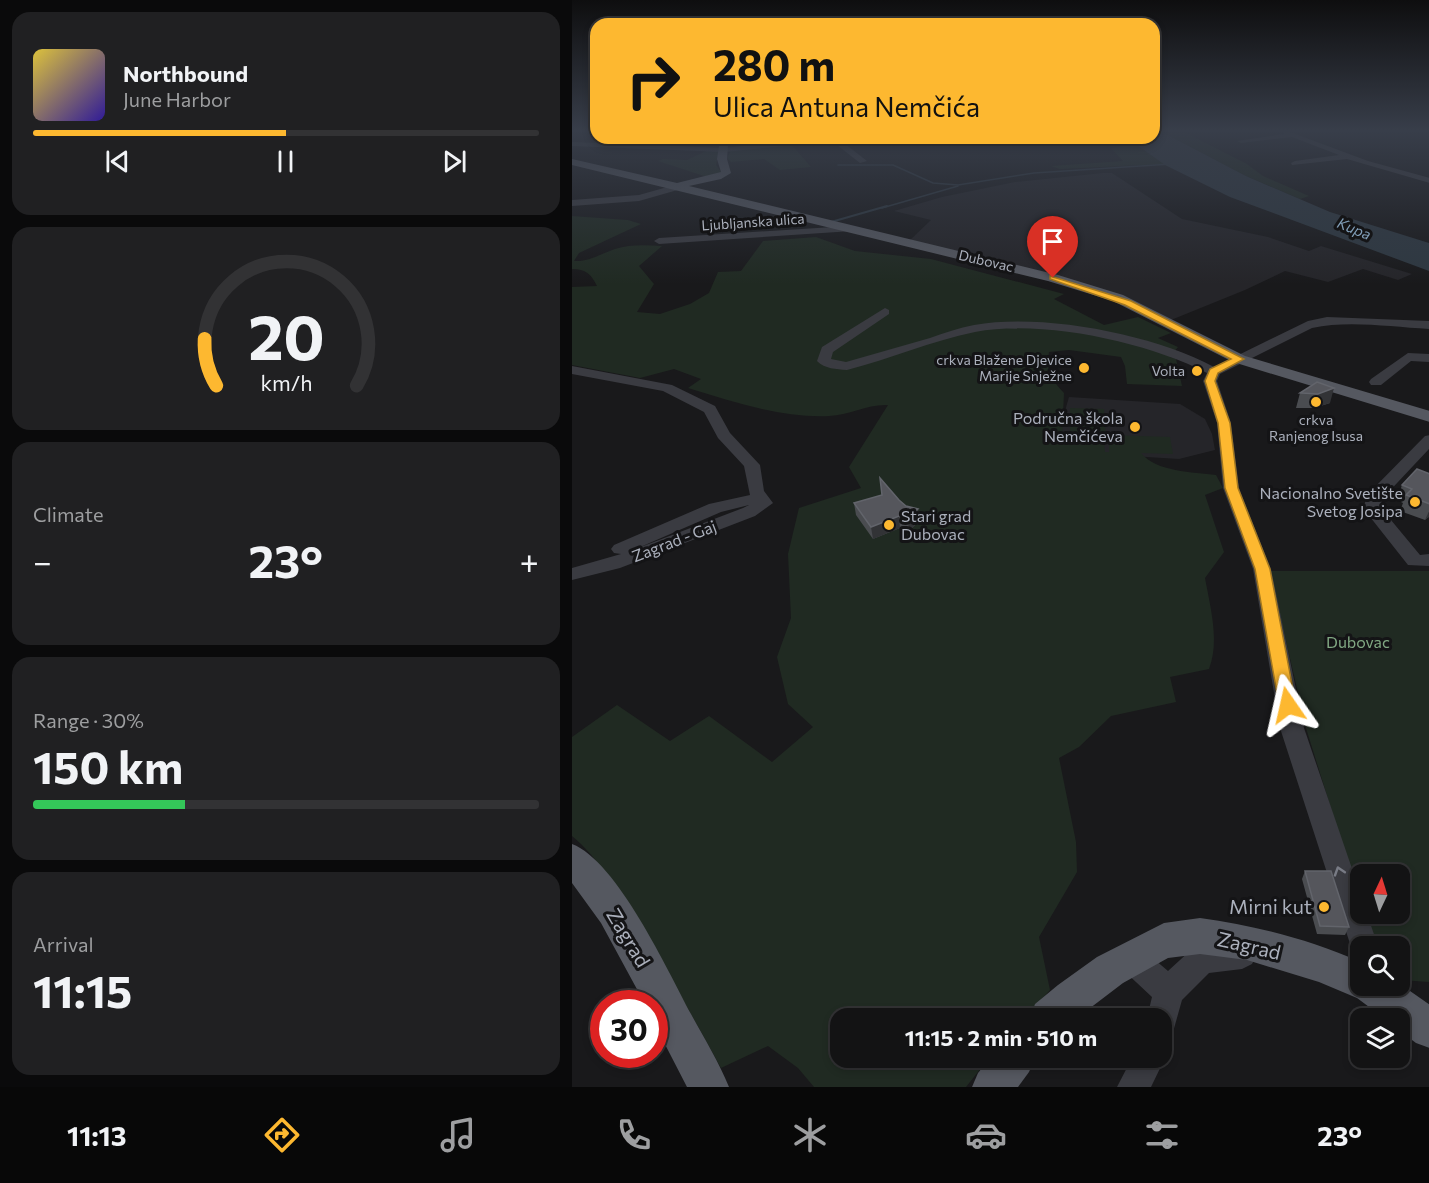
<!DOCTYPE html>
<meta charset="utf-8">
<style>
body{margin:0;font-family:Commissioner,sans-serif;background:#202022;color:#f1f3f6;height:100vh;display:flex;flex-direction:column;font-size:22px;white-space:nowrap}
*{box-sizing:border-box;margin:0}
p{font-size:20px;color:#9d9ea0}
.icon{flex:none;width:33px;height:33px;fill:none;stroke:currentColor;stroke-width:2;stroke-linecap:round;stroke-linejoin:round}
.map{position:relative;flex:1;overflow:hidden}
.details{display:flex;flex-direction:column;gap:12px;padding:12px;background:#0a0a0b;width:572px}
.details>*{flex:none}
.top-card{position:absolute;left:18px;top:18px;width:570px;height:126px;border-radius:18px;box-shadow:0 3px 9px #0003,0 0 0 2px #323234;background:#fdb830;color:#111;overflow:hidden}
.needle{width:39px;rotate:4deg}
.tools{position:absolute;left:778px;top:864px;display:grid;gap:12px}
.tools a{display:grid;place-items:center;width:60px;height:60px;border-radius:12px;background:#131314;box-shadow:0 3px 9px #0003,0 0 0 2px #323234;font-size:30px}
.speed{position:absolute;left:18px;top:990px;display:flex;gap:12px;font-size:30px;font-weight:700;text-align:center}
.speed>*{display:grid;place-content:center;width:78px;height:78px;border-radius:50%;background:#131314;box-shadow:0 3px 9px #0003,0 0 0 2px #323234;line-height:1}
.speed .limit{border:9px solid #d22;background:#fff;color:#111}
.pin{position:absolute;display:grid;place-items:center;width:51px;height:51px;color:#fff;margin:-62px -26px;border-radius:50% 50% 50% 0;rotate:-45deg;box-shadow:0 0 6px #0007}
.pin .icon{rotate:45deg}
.me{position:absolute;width:66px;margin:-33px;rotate:349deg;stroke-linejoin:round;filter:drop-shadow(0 0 4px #0008)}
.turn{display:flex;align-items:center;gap:21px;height:126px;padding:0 24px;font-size:27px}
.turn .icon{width:78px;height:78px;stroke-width:2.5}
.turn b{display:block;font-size:42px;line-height:51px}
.big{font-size:45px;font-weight:700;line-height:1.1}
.details .tile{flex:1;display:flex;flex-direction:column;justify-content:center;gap:9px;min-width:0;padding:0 21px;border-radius:18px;background:#202022}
.details .dial{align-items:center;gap:0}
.dial svg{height:156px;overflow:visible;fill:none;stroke:#323234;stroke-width:7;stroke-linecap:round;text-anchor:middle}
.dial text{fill:#f1f3f6;stroke:none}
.song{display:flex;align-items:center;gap:18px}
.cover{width:72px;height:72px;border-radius:9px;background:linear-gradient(135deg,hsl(50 70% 55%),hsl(250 70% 35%))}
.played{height:6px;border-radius:3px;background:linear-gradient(90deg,#fdb830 50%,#323234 50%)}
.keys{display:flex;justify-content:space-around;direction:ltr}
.heat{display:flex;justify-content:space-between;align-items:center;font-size:33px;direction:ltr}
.charge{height:9px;border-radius:4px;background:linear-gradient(90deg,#34c759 30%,#323234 0)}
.trip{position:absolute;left:258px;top:1008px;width:342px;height:60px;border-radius:18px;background:#131314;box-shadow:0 3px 9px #0003,0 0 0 2px #323234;font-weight:700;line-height:60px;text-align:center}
.tabs{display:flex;height:96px;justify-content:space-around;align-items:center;background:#080808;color:#9d9ea0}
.tabs .icon{width:42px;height:42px}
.tabs .active{color:#fdb830}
.tabs b{font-size:27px;color:#f1f3f6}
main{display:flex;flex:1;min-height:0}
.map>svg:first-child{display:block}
.built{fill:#252529}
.green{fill:#202a22}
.water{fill:#2e3841}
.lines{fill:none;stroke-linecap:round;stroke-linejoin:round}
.stream-far1{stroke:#2e3841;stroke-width:1.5}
.stream{stroke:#2e3841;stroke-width:2}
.minor{fill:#3a3b41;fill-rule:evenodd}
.major{fill:#555860;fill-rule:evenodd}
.wall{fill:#4a4c50}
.shaded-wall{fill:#323336}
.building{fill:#55565c;stroke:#62646b;stroke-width:1.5}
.oneway{stroke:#787b85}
.route{fill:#fdb830;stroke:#a4781f;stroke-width:1.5}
.poi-dot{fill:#fdb830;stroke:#141416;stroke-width:2}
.labels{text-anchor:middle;stroke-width:6;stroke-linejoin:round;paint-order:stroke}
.far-street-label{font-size:14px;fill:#abb0bc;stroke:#141416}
.far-poi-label{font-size:14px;fill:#abb0bc;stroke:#141416;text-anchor:end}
.far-water-label{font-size:15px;font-style:italic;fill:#809eb8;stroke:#141416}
.poi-label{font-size:16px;fill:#abb0bc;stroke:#141416;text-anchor:end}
.street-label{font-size:16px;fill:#abb0bc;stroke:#141416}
.park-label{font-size:16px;fill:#81a883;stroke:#141416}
.near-poi-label{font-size:20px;fill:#abb0bc;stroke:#141416;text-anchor:end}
.near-street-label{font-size:20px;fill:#abb0bc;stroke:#141416}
</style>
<main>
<section class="details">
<div class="tile">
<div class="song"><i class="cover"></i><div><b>Northbound</b><p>June Harbor</p></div></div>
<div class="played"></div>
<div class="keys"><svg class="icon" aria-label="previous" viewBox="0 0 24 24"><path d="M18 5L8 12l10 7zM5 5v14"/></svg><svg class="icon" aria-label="pause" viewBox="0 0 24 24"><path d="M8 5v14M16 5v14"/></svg><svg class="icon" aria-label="next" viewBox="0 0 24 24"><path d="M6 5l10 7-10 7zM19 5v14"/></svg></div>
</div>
<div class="tile dial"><svg viewBox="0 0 100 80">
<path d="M14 69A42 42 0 1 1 86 69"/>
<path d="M14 69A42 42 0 0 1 8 45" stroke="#fdb830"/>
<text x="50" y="56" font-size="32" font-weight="700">20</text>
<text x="50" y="72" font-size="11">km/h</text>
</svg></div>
<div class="tile"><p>Climate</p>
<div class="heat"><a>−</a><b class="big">23°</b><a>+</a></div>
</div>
<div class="tile"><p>Range · 30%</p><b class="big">150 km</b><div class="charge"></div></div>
<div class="tile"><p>Arrival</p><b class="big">11:15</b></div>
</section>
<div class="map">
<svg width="858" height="1087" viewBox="0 0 858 1087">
<rect width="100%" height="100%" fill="#19191b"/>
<g class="built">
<path d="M 531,173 L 540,173 L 610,219 L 696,237 L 737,251 L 749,246 L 840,274 L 826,280 L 791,269 L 756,282 L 713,271 L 673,290 L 599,320 L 550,297 L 336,242 L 359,220 L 322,211 L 370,197 L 443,182 Z"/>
<path d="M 497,397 L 608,404 L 633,419 L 640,434 L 643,450 L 607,459 L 510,453 L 484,442 Z"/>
</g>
<g class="green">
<path d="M 590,132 L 612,132 L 675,164 L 691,176 L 737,196 L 728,199 L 674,176 Z"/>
<path d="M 542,138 L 555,138 L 592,164 L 488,169 L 479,166 L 551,161 L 539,148 L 553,146 Z"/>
<path d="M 219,144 L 239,167 L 208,170 L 192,159 L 159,162 L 155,158 L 159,150 Z"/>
<path d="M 134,151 L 147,151 L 144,165 L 150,173 L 138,178 L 86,161 L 91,159 L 115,160 Z"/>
<path d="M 0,216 L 56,220 L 69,224 L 7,253 L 2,261 C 17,262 28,254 43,249 C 58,244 74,245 90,246 L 67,266 L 82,284 L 65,312 L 88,314 L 118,304 L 137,293 L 146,272 L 169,271 L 191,241 L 244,237 L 283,251 L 359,259 L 492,294 L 482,299 L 532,325 L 566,317 L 599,333 L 586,338 L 606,347 L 598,357 L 604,359 L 610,386 L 555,384 L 553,366 L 549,357 L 497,350 L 477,352 C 474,370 479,380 492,393 L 490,436 L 497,440 L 532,442 L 533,452 L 537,452 L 537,435 L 598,437 L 601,454 L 569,453 C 584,472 621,472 644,475 L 651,488 L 633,495 L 652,552 L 633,578 C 638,606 648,641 637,669 L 598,677 L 604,702 L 539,716 L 507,747 L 487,758 L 504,842 L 505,872 L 467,937 L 478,990 L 452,1018 L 268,1018 L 268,1058 L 417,1058 L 394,1087 L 242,1087 L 226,1068 L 196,1046 L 149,1068 C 122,1018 93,969 63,921 C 45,891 27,858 0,836 L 0,737 L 45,705 L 98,741 L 137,716 L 200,762 L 241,727 L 216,704 L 205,657 L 219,618 L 216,554 L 227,508 L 289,488 L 277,467 L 316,405 C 296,404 277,415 257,416 C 209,418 162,402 116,388 L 129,379 L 102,369 L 68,378 L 0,365 L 0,287 L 25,286 C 19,274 14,269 0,269 Z"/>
<path d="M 498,408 L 532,409 L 534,439 L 498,438 Z"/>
<path d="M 698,571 L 857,571 L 857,982 L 828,980 L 828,946 L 808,946 L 796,926 L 792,914 L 828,914 L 828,874 L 789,874 L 789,905 L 734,728 Z"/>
</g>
<path class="water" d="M 582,132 L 590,132 L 674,176 L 758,212 L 857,243 L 857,271 L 658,197 L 593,165 L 555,138 L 582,138 Z"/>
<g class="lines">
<g class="stream-far1">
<path d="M 266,165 L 321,165 L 361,183 L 386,185 L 462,173 L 599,164"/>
<path d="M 310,208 L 386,186"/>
</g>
<path class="stream" d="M 259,222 L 315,206"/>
<g class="minor">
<path d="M 710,132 L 718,132 L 796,161 L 858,178 L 858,183 L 775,159 L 720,165 L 719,163 L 723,161 L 767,155 L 720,137 L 669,143 L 665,141 L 712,134 Z"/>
<path d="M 246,138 L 270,138 L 268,140 L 295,161 L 288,163 L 260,141 L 152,152 L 0,146 L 0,142 L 152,148 Z"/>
<path d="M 106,184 L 109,185 L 109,189 L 67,201 L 0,206 L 0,200 L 67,195 Z"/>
<path d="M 277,226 L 280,227 L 280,231 L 87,244 L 82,241 L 87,238 Z"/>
<path d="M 313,308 L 317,310 L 317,314 L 261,352 L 259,359 L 274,362 C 302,354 330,346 358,338 C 372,333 387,328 402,325 C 471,313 580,334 642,367 L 736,321 L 755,317 L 858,321 L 858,329 C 819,327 777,320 740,328 L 648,374 L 645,381 L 659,423 L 667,488 L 699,569 L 732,728 L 789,895 L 789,914 L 795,914 L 806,946 L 789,946 L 789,959 L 782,956 L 708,728 L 681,569 L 651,488 L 645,423 L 631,381 L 635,373 C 575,342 470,319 403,332 C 359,341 318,359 275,370 C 264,369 253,369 245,361 L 250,347 Z"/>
<path d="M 836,353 L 858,354 L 858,362 L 839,361 L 809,385 L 799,385 L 797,382 L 799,379 Z"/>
<path d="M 0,366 L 100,385 L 143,406 L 158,433 L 188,465 L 192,491 L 201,503 L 183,516 L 48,568 L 0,580 L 0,568 L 49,554 L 42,553 L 39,549 L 42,545 L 137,504 L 178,495 L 172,466 L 146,438 L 132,412 L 91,391 L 0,374 ZM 177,505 L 171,508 L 66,548 L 149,512 Z"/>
<path d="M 858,435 L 858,448 L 810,499 L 809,508 L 848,555 L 858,554 L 858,566 L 836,565 L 791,508 L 796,494 L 853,436 Z"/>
<path d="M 670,939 L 680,944 L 685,954 L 680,964 L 670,969 L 637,973 L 610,1000 L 601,1032 L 590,1036 L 590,1018 L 575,1018 L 580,997 L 549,968 L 544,958 L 549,948 L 559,943 L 569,948 L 596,971 L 620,949 L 630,944 Z"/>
<path d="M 590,1050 L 593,1058 L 579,1087 L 545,1087 L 560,1058 L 590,1058 Z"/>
</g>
<g class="major">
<path d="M 137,138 L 147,138 L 156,145 L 155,159 L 159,173 L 149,179 L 117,186 L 486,275 L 551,295 L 673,356 L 858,411 L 858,422 L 661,362 L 541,301 L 476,281 L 0,165 L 0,159 L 105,183 L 149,172 L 145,159 L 147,146 Z"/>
<path d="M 0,844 C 45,861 96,971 119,1014 C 132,1038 147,1062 157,1087 L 115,1087 L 82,1023 L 82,1004 L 73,1004 L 29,923 L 0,883 Z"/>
<path d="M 628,918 C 685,926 736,939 789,962 L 789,986 L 828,984 L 858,1005 L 858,1048 L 844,1043 L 828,1031 L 828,1018 L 812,1018 L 785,998 L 747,982 L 675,960 L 628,954 L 596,958 L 551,983 L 505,1018 L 458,1018 L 463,1004 L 486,985 L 525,957 L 592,923 Z"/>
<path d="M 418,1058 L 463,1058 L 457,1072 L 446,1087 L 400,1087 L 406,1073 Z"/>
</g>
</g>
<g class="wall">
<path d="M 745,382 L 758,403 L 742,408 L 724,408 L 728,393 Z"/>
<path d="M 858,474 L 858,516 L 853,520 L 828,511 L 831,503 L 825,500 L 830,485 Z"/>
<path d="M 308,478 L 327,500 L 334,506 L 346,509 L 347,521 L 337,531 L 328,528 L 301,539 L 284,515 L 282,503 L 310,495 Z"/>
<path d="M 733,871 L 777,927 L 773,935 L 745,934 L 730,879 Z"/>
</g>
<g class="shaded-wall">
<path d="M 762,388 L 758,403 L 742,408 L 746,394 Z"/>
<path d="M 346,509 L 347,521 L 337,531 L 336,519 Z"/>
<path d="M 858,509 L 858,516 L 853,520 Z"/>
<path d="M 327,516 L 328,528 L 301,539 L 299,527 Z"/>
</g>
<g class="building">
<path d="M 745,382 L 762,388 L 746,394 L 728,393 Z"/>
<path d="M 845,469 L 858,474 L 858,504 L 834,495 L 840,489 L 830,485 Z"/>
<path d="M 308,478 L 327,500 L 334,506 L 346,509 L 336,519 L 327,516 L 299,527 L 282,503 L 310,495 Z"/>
<path d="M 733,871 L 759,871 L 777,927 L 748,926 Z"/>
</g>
<defs><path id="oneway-chevron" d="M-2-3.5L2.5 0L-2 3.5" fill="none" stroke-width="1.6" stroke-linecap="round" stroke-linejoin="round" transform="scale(1.5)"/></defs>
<use class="oneway" href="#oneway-chevron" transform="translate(767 871) rotate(-108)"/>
<linearGradient id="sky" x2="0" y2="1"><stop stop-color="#0e0e0f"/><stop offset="0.46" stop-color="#383e4a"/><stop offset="1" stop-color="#383e4a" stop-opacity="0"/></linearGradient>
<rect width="858" height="284" fill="url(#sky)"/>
<path class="route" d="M 478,276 L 559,301 L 672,359 L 646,373 L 643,381 L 658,423 L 666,488 L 698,569 L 724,705 L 722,710 L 716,712 L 710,710 L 707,705 L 683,569 L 653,488 L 646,423 L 633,381 L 638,369 L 659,359 L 553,305 L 478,279 Z"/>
<g class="poi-dot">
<circle cx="512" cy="368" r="6"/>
<circle cx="625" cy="371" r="6"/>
<circle cx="744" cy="402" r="6"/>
<circle cx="563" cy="427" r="6"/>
<circle cx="843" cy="502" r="6"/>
<circle cx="317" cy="525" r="6"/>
<circle cx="752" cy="907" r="6"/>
</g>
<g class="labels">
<g class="far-street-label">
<text transform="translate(181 222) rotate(-4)" y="5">Ljubljanska ulica</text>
<text transform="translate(414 261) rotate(13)" y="5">Dubovac</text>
</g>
<g class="far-poi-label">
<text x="500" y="365">crkva Blažene Djevice<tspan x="500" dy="16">Marije Snježne</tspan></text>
<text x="613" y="376">Volta</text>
<text x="744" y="425" text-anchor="middle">crkva<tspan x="744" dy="16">Ranjenog Isusa</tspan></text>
</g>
<g class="far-water-label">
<text transform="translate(782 229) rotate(22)" y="5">Kupa</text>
</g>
<g class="poi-label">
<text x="551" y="424">Područna škola<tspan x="551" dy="18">Nemčićeva</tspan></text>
<text x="831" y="499">Nacionalno Svetište<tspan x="831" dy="18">Svetog Josipa</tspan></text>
<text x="329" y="522" text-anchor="start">Stari grad<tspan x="329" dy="18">Dubovac</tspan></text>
</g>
<g class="street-label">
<text transform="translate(102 541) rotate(-21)" y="6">Zagrad - Gaj</text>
</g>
<g class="park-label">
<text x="786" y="648">Dubovac</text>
</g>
<g class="near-poi-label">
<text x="740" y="914">Mirni kut</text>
</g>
<g class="near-street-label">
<text transform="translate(56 938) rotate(59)" y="7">Zagrad</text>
<text transform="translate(677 946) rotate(13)" y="7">Zagrad</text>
</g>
</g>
</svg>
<div class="tools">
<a><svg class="needle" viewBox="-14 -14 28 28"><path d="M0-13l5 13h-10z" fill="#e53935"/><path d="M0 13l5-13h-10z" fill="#9d9ea0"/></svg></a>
<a><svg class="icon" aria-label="search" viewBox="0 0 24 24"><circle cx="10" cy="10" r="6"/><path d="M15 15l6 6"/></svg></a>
<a><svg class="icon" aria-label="layers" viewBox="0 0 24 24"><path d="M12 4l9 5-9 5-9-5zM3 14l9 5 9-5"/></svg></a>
</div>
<div class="speed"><div class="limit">30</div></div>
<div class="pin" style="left:481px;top:278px;background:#d93025"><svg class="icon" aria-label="arrive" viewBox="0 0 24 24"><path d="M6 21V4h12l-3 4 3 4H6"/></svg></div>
<svg class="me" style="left:716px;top:705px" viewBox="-20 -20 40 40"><path d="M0-17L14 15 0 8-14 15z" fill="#fdb830" stroke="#fff" stroke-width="4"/></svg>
<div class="trip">11:15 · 2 min · 510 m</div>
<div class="top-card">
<div class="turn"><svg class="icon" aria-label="right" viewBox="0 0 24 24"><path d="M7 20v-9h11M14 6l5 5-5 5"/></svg><div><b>280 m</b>Ulica Antuna Nemčića</div></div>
</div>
</div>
</main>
<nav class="tabs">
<b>11:13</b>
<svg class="icon active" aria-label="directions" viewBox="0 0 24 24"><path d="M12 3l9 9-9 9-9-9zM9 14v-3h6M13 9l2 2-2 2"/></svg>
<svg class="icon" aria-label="music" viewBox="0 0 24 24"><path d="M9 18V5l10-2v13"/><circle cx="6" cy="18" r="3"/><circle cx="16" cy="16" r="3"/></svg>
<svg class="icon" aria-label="phone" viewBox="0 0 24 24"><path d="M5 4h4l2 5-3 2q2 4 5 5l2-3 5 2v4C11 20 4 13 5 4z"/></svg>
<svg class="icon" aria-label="climate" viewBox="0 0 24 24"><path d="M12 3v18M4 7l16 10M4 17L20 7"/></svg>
<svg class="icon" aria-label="car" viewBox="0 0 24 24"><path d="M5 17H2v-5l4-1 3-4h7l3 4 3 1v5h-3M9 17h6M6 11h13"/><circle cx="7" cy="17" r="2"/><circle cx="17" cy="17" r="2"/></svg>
<svg class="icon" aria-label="filters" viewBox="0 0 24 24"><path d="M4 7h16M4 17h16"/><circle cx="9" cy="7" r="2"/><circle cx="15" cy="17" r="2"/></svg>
<b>23°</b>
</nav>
